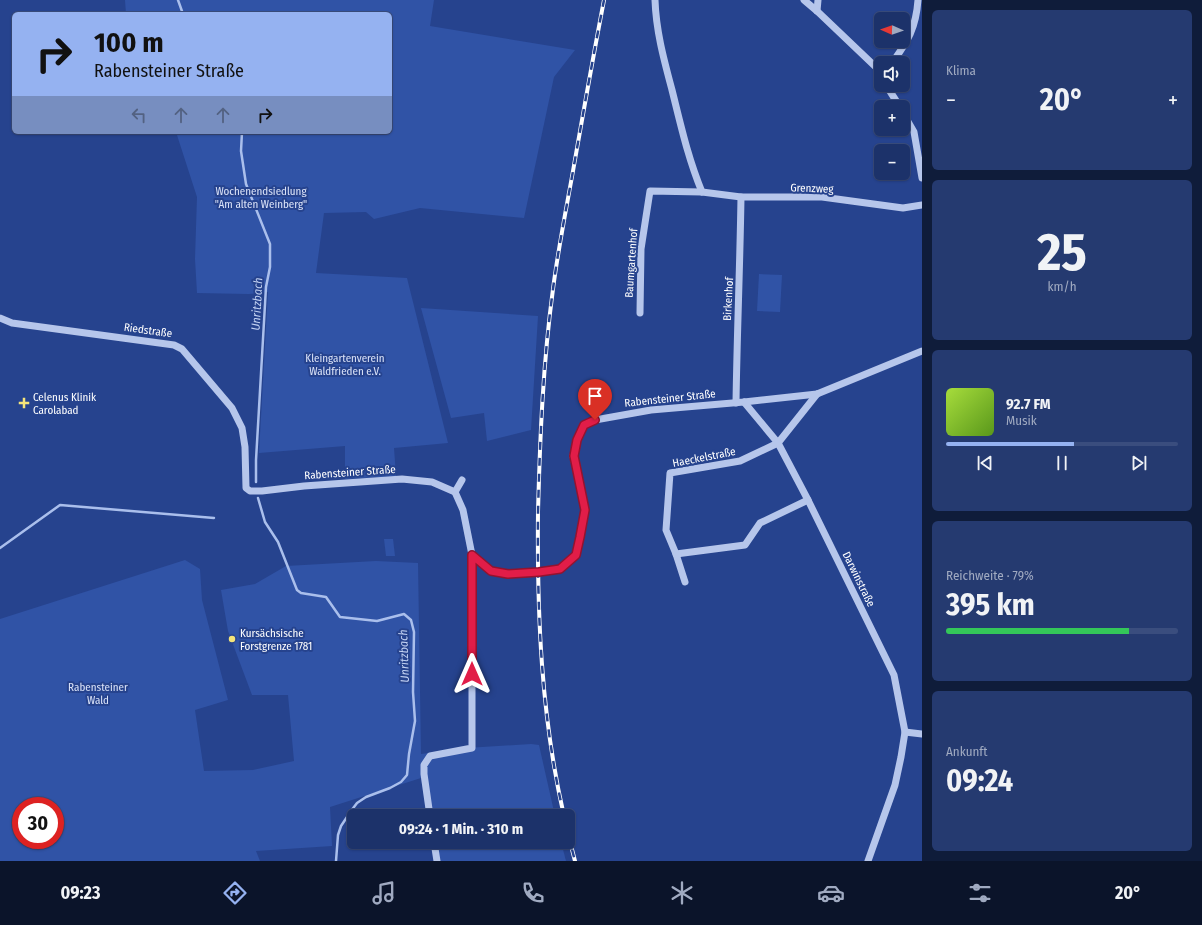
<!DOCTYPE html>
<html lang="de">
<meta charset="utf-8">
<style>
body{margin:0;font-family:"Fira Sans Condensed",sans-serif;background:#253a70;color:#f1f3f6;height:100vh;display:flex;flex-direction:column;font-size:15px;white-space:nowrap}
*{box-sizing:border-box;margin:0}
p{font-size:13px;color:#a0aac1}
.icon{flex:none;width:22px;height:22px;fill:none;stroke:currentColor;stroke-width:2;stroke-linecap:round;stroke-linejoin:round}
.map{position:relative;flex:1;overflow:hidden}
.details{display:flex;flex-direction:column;gap:10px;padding:10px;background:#0f1c3a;width:280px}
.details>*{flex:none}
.top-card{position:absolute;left:12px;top:12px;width:380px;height:122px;border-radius:6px;box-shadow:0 1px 3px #0004,0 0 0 1px #3a4d7e;background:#95b2f1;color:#111;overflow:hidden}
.needle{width:26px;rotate:272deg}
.controls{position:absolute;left:874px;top:12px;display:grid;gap:8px}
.controls a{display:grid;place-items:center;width:36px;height:36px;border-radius:6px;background:#1c326a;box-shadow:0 1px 3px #0004,0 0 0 1px #3a4d7e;font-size:20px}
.speed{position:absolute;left:12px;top:797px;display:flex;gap:8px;font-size:20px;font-weight:700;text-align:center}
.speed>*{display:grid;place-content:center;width:52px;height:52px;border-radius:50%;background:#1c326a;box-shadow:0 1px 3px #0004,0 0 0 1px #3a4d7e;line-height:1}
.speed .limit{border:6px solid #d22;background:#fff;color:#111}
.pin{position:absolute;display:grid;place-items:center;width:34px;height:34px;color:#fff;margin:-41px -17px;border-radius:50% 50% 50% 0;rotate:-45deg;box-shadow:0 0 4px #0007}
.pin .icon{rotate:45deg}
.me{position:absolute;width:44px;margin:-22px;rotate:0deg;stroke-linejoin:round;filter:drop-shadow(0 0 3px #0008)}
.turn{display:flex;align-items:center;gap:14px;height:84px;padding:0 16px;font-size:18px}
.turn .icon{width:52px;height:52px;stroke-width:2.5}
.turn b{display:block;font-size:28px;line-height:34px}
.lanes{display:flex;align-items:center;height:38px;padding:0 16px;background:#0003;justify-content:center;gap:20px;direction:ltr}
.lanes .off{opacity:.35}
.big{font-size:30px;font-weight:700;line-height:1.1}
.details .tile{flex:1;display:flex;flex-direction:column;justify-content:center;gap:6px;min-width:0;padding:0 14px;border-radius:6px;background:#253a70}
.details .dial{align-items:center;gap:0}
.dial b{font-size:52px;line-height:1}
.song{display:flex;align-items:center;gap:12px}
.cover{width:48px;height:48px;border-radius:6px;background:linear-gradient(135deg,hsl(80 70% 55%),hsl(90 70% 35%))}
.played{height:4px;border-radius:2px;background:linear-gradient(90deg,#95b2f1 55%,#3a4d7e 55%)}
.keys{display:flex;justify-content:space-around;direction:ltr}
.heat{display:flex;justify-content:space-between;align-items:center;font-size:22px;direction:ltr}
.charge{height:6px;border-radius:3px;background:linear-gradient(90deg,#34c759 79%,#3a4d7e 0)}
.trip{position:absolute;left:347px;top:809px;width:228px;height:40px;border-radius:6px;background:#1c326a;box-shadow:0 1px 3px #0004,0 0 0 1px #3a4d7e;font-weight:700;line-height:40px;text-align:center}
.dock{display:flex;height:64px;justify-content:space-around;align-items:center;background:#0b142a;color:#a0aac1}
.dock .icon{width:28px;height:28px}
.dock .current{color:#95b2f1}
.dock b{font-size:18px;color:#f1f3f6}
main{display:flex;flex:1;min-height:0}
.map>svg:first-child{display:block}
.green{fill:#3053a6;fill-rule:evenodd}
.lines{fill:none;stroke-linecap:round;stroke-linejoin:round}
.stream{stroke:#aabfec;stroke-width:2.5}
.minor{stroke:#b6c6eb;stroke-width:7}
.rail-casing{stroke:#fff;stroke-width:4}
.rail{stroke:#26438e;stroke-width:2.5;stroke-dasharray:8;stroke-linecap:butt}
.route-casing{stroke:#92132f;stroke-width:10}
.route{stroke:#e11d48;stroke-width:7}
.poi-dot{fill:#f4e47a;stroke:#26438e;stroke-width:1.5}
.labels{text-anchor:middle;stroke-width:4;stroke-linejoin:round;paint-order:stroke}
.street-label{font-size:11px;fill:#fff;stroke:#26438e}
.park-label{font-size:11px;fill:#dbe3f8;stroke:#26438e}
.poi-label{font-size:11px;fill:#fff;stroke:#26438e;text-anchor:start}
.water-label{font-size:12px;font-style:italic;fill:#c2d1f2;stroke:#26438e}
</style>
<main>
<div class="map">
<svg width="922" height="861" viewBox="0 0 922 861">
<rect width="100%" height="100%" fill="#26438e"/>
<g class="green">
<path d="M 125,0 L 434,0 L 430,26 L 575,50 L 554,77 L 524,218 L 420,208 L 374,219 L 366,212 L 324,213 L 316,273 L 407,278 L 448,443 L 394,448 L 396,476 L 345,479 L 345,446 L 259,453 L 268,292 L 249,294 L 197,293 L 195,259 L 197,197 L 176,132 L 390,132 L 390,14 L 126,14 Z"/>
<path d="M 759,274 L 782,275 L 780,312 L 757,311 Z"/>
<path d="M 421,308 L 538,316 L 531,430 L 487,441 L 484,413 L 451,418 Z"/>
<path d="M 384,539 L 393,539 L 395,556 L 386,556 Z"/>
<path d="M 185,560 L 200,569 L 202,600 L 228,700 L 195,710 L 204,771 L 253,770 L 294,761 L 288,695 L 252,695 L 228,631 L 221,590 L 255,584 L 286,566 L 376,561 L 418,563 L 421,754 L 466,748 L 531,744 L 539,745 L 555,816 L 427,816 L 421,778 L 330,807 L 332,846 L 256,851 L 260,861 L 0,861 L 0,619 ZM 21,806 L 55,806 L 55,840 L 21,840 Z"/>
<path d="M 432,842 L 561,842 L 566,861 L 434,861 Z"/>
</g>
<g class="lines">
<g class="stream">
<path d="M 178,0 L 183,14"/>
<path d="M 242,132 L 241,151 L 246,184 L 270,244 L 270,267 L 266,287 L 256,460 L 256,482"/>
<path d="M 258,498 L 265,522 L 278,542 L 297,590 L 301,593 L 326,597 L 340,617 L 377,621 L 404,614 L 411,620 L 414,632 L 413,692 L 415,721 L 409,754 L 407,775 L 401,782 L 390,788 L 366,797 L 357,803 L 351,811 L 341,826 L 338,835 L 336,861"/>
<path d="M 0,548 L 60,505 L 214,518"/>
</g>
<g class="minor">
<path d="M 655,0 C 656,31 664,60 672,90 C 681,126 688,158 702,192"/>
<path d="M 804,0 L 817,11 L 881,72"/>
<path d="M 817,11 L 818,0"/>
<path d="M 892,63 C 908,41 916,28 918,0"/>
<path d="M 886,85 L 900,107"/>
<path d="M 903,113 L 914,132 L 922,178"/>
<path d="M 640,313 L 641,249 L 650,191 L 702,192 L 741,197 L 822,197 L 903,208 L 922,205"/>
<path d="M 0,318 L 12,323 L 174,345 L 182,349 L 232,408 L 242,428 L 245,447 L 246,488 L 250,491 L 262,491 L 304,486 L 402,479 L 432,482 L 455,492 L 463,510 L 472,555 L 472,748 L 430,756 L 424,765 L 424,774 L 430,816"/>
<path d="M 744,402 L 778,443 L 808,500 L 894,675 L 905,732 L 901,757 L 895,785 L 868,861"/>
<path d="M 736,403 C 737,334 740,265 741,197"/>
<path d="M 455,492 L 462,480"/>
<path d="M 676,554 L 745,545 L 760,523 L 808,500"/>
<path d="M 472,555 L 491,571 L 508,574 L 539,572 L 560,569 L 576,555 L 585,510 L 573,456 L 577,440 L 584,425 L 595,420 L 651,410 L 744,402 L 817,394 L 922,351"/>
<path d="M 685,582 L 676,554 L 666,530 L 670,473 L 740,461 L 778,443 L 817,394"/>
<path d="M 905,732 L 922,734"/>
<path d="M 434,842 L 437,861"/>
</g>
<g class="rail-casing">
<g id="rail">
<path d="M 564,816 C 541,716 537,614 538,512 C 540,437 543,363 553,289 C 558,250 566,210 573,171 C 583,114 593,57 604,0"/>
<path d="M 568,834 L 575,861"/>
</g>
</g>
<use href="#rail" class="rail"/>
</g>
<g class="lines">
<g class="route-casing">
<path id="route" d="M 472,674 L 472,555 L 491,571 L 508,574 L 539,572 L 560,569 L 576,555 L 580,537 L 585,510 L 574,456 L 577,440 L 584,425 L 595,420"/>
</g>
<use href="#route" class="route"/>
</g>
<g class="poi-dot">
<path d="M22 397h4v4h4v4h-4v4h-4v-4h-4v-4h4z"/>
<circle cx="232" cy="639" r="4"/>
</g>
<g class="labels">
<g class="street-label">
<text transform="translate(812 188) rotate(2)" y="4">Grenzweg</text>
<text transform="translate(631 263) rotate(-86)" y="4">Baumgartenhof</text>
<text transform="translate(728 299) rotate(-87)" y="4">Birkenhof</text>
<text transform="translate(148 330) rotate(8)" y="4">Riedstraße</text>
<text transform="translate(670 398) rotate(-6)" y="4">Rabensteiner Straße</text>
<text transform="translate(704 457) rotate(-11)" y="4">Haeckelstraße</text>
<text transform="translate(350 472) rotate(-4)" y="4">Rabensteiner Straße</text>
<text transform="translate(859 579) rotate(64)" y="4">Darwinstraße</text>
</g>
<g class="park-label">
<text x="261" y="195">Wochenendsiedlung<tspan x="261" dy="13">"Am alten Weinberg"</tspan></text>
<text x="345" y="362">Kleingartenverein<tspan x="345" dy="13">Waldfrieden e.V.</tspan></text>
<text x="98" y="691">Rabensteiner<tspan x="98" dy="13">Wald</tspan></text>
</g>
<g class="poi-label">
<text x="33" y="401">Celenus Klinik<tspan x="33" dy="13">Carolabad</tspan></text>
<text x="240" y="637">Kursächsische<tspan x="240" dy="13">Forstgrenze 1781</tspan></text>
</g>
<g class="water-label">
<text transform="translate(257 304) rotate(-87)" y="4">Unritzbach</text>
<text transform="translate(404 656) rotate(-92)" y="4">Unritzbach</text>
</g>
</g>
</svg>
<div class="controls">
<a><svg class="needle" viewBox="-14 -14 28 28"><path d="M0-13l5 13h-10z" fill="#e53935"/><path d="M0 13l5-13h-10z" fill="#a0aac1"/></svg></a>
<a><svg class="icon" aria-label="sound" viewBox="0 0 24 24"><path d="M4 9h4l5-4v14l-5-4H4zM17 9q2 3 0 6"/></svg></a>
<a>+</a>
<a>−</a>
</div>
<div class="speed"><div class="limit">30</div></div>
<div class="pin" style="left:595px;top:420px;background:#d93025"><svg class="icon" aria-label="arrive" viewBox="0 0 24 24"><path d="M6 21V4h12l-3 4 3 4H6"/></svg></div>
<svg class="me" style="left:472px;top:674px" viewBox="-20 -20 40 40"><path d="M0-17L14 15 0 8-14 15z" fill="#e11d48" stroke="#fff" stroke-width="4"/></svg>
<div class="trip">09:24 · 1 Min. · 310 m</div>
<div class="top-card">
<div class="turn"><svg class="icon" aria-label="right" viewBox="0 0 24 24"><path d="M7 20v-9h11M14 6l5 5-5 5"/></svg><div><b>100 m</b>Rabensteiner Straße</div></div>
<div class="lanes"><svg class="icon off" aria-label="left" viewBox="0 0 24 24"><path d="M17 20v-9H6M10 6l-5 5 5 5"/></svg><svg class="icon off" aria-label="ahead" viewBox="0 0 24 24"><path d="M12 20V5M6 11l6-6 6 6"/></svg><svg class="icon off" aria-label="ahead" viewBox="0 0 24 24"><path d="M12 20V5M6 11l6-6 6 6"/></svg><svg class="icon" aria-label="right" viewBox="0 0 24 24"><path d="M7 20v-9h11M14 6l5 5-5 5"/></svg></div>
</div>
</div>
<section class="details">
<div class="tile"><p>Klima</p>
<div class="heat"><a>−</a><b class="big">20°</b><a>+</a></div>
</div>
<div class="tile dial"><b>25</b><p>km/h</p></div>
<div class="tile">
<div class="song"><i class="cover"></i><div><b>92.7 FM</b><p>Musik</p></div></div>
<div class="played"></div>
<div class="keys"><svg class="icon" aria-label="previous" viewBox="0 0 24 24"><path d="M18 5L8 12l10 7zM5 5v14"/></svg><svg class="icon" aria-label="pause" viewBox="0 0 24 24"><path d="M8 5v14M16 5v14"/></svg><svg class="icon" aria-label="next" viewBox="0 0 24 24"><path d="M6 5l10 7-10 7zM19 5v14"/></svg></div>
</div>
<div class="tile"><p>Reichweite · 79%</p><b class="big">395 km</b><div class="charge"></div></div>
<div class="tile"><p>Ankunft</p><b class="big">09:24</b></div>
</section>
</main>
<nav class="dock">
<b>09:23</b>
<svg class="icon current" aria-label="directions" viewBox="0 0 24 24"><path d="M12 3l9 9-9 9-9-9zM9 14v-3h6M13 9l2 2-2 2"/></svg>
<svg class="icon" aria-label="music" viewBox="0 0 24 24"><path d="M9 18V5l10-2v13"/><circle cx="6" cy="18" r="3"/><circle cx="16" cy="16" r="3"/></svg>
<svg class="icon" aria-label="phone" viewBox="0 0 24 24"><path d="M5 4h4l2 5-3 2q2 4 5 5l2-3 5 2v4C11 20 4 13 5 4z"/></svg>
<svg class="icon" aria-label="climate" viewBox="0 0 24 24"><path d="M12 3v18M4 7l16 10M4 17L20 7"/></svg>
<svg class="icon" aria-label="car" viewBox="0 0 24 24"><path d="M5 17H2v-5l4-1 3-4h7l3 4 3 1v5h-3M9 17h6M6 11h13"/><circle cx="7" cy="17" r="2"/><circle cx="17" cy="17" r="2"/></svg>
<svg class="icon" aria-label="filters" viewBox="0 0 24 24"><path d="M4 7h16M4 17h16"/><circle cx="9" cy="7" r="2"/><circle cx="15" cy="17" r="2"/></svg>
<b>20°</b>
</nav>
